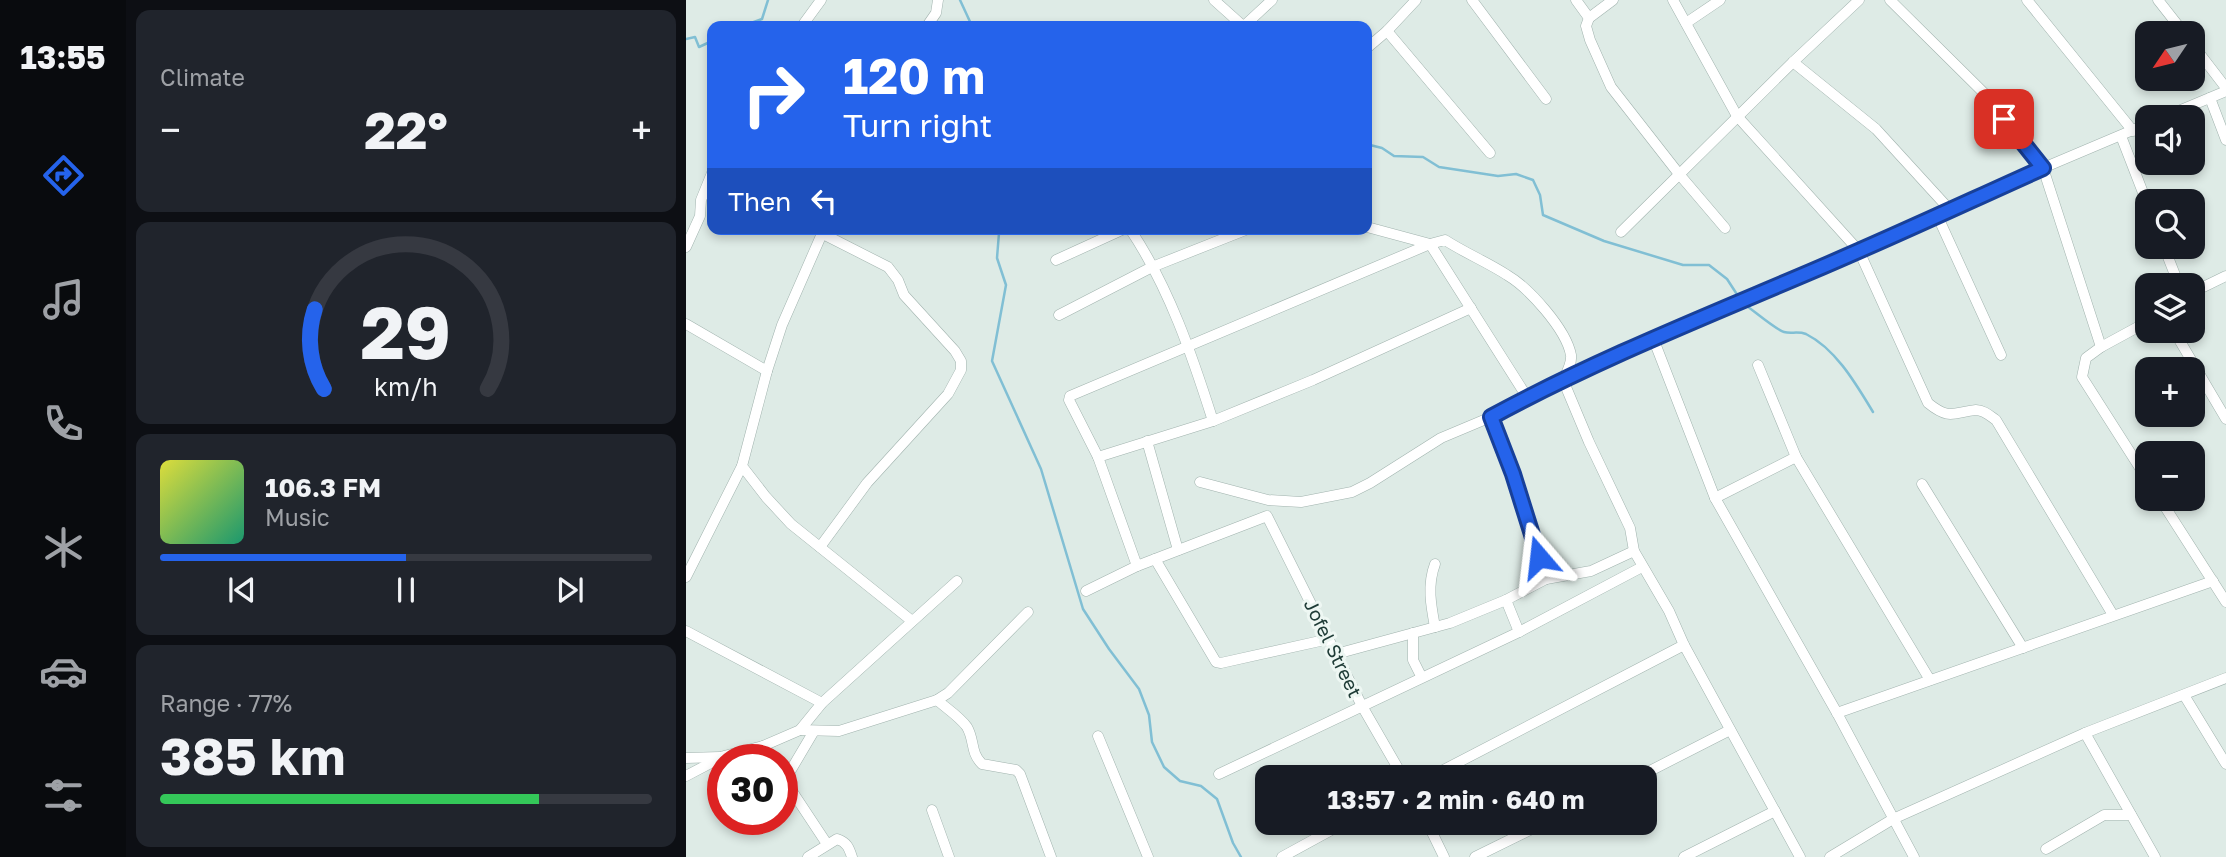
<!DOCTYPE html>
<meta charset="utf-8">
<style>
body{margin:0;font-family:"Golos Text",sans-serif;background:#20242c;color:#f1f3f6;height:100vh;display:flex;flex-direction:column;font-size:26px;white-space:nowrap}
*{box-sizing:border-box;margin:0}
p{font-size:23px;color:#9ea1a6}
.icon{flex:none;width:38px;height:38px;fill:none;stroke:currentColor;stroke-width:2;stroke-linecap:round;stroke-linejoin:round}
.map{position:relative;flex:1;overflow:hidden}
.panel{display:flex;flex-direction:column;gap:10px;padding:10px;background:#0d0f14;width:560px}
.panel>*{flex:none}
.banner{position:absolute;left:21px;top:21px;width:665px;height:214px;border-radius:14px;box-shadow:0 4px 10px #0003;background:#2563eb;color:#fff;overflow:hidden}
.needle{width:46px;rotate:235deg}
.buttons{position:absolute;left:1449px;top:21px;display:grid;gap:14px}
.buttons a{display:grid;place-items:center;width:70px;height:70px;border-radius:14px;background:#171b24;box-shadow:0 4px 10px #0003;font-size:35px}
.speed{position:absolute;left:21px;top:744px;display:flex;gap:14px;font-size:35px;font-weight:700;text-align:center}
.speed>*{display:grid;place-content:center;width:91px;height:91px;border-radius:50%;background:#171b24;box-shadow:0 4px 10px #0003;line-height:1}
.speed .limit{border:10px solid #d22;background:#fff;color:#111}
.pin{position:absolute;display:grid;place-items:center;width:60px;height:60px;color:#fff;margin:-30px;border-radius:14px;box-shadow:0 4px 10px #0006}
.me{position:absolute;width:77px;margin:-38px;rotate:343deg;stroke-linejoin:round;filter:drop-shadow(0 0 5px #0008)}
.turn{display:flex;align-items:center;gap:24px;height:147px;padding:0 21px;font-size:32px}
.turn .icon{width:91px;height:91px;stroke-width:2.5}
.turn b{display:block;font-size:49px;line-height:60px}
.then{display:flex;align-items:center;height:66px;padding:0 21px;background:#0003;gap:14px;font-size:26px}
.big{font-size:52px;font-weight:700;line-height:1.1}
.panel .widget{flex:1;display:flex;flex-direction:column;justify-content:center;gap:10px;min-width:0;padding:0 24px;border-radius:14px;background:#20242c}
.panel .dial{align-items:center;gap:0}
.dial svg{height:182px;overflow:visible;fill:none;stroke:#363941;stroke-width:7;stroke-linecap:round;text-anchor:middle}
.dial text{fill:#f1f3f6;stroke:none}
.song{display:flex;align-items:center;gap:21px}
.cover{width:84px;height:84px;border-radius:10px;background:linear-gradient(135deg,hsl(60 70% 55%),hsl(160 70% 35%))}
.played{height:7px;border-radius:4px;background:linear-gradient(90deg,#2563eb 50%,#363941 50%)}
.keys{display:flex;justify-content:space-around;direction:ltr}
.heat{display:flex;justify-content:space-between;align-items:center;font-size:38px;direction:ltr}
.charge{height:10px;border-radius:5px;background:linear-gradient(90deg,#34c759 77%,#363941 0)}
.trip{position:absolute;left:569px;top:765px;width:402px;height:70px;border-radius:14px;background:#171b24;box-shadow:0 4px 10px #0003;font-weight:700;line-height:70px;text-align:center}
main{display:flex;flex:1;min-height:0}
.dock{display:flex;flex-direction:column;width:126px;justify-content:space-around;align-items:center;background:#090b0e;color:#9ea1a6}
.dock .icon{width:49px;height:49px}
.dock .current{color:#2563eb}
.dock b{font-size:32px;color:#f1f3f6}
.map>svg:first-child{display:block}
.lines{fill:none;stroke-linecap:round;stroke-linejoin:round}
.stream{stroke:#81bfd4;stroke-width:2.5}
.minor-casing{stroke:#a1b3ae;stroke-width:11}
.minor{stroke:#fff;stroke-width:10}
.route-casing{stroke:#184099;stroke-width:18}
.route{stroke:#2563eb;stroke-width:12}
.labels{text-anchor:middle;stroke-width:6;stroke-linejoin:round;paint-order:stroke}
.street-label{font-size:19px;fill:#1e3b36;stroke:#eef7f3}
</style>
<main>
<nav class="dock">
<b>13:55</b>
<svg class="icon current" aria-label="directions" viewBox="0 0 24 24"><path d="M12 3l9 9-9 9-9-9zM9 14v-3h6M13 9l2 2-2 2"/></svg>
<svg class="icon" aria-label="music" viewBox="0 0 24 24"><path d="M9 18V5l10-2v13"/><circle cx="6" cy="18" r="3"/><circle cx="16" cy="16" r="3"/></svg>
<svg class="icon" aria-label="phone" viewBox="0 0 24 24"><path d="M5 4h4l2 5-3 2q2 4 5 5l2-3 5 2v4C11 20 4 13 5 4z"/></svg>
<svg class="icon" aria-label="climate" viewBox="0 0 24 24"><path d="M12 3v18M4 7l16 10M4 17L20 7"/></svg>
<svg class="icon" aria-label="car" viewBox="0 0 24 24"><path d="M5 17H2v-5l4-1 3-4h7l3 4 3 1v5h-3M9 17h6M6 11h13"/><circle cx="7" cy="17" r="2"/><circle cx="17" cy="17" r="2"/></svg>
<svg class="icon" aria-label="filters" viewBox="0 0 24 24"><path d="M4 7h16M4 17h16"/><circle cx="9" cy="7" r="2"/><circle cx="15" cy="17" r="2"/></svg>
</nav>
<section class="panel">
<div class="widget"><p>Climate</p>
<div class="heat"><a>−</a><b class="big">22°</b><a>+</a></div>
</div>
<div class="widget dial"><svg viewBox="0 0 100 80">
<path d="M14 69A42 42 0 1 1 86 69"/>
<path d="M14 69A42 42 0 0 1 10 34" stroke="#2563eb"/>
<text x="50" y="56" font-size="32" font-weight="700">29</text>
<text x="50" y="72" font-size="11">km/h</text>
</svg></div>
<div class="widget">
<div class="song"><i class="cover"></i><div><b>106.3 FM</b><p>Music</p></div></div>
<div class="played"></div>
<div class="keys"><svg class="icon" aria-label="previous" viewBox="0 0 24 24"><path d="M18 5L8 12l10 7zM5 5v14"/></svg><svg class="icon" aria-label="pause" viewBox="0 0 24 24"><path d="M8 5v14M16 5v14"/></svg><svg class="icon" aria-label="next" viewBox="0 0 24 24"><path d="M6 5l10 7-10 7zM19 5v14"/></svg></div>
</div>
<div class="widget"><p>Range · 77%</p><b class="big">385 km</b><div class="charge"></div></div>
</section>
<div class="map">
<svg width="1540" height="857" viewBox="0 0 1540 857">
<rect width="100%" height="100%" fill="#deebe6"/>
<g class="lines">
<g class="stream">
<path d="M 274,0 L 286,26"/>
<path d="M 57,26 L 76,19 L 82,0"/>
<path d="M 0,39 L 9,37 L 13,47 L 26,41"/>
<path d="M 681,142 L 684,145 L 696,148 L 708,156 L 737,157 L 753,167 L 812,176 L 830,174 L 847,180 L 854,195 L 857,215 L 918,241 L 997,265 L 1023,265 L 1041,279 L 1054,299"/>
<path d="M 315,229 L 313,233 L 311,258 L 320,285 L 306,361 L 355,469 L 397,609 L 423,649 L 453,689 L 463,715 L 466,742 L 478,767 L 494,781 L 515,786 L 531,799 L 547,843 L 555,857"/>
<path d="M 1058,304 C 1067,310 1090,330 1098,332 C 1105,334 1112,331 1120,334 C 1150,349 1170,384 1187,412"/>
</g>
<g class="minor-casing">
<g id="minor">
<path d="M 528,0 L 557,26"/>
<path d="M 786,0 L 860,99"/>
<path d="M 890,0 L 903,18"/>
<path d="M 927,0 L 903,18 L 900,26 L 904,40 L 925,87 L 993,174 L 1039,228"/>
<path d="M 987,0 L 1051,116 L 1173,251 L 1242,403 C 1264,421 1268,412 1290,410 C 1298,410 1304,416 1310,420 L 1427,615"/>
<path d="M 1204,0 L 1302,97 L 1357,168 L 1415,347"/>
<path d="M 1341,0 L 1447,131"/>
<path d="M 1472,0 L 1498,33"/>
<path d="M 1000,23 L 1034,0"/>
<path d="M 116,26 L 135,0"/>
<path d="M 241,26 L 250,13 L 252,0"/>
<path d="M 558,26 L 586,0"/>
<path d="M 701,31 L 804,153"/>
<path d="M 1507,45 L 1540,88"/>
<path d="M 681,48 L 701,31 L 730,0"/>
<path d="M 1107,62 L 1190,129 L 1264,210"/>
<path d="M 1524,98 L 1540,140"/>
<path d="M 1478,117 L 1540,91"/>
<path d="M 1435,136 L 1461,203"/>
<path d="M 1251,215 L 1315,355"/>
<path d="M 681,227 L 744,244 L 841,397"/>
<path d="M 138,229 L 96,325 L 81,371 L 56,466 L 80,497 L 105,524 L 226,621"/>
<path d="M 444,229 C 483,287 506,355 527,421"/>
<path d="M 935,232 L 1107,62 L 1173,0"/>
<path d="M 0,247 L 14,216 L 15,200 L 26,173"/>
<path d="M 1478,247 L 1493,285"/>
<path d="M 370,260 L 438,229"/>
<path d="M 1507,292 L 1540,276"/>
<path d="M 373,315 L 466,267 L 562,229"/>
<path d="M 1461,322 L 1415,347 L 1400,358 L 1396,377 L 1461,479"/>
<path d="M 0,324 L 81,371"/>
<path d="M 1488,331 L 1540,419"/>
<path d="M 967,338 L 1029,498 L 1151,713 L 1228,857"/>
<path d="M 1072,365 L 1110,457 L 1244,680"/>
<path d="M 805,417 L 827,474 L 860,579 L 905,571 L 948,551"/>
<path d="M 461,441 L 492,550"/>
<path d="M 412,457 L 527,421 L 627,380 L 785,308"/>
<path d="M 514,482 L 582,500 L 615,502 L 666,492 L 684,483 L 755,438 L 805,417 L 841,397 L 967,338 L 1173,251 L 1357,168 L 1461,124"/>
<path d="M 1236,484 L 1337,648"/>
<path d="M 1029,498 L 1110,457"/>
<path d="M 1474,499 L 1540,602"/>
<path d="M 134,547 L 181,483 L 262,394 L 275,370 L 275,361 L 269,351 L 218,295 L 212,280 L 202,267 L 137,234"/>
<path d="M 469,559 L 530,662 L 535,663 L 643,639"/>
<path d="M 749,564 C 741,585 745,606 749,627"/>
<path d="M 451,566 L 412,457 L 383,400 L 384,396 L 744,244 L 759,240 C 779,253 801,262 821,275 C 843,288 880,329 885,355 C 886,364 881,372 877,380 L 903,442 L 944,528 L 948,551 L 983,611 L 998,645 L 1114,857"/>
<path d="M 0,577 L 56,466"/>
<path d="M 400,591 L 451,566 L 581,516 L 676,706 L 717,777"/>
<path d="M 0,631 L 136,703"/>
<path d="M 833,632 L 820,600 L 860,579"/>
<path d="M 727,633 L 727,660 L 735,676"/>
<path d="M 650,654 L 764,623 L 820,600"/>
<path d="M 1498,695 L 1540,764"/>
<path d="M 251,700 C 260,708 274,717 281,727 C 289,741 284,752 296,764 L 330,770 L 334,774 L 365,857"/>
<path d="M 1151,713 L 1527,581"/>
<path d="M 114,730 L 153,731 L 251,700 L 262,693 L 342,612"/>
<path d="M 1399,733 L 1469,857"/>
<path d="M 412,736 L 462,857"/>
<path d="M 77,746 L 86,760"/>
<path d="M 0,758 L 34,757"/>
<path d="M 533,774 L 833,632 L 956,567"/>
<path d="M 0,776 L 38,756 L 77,746 L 114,730 L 136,703 L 271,581"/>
<path d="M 96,776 L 141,844"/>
<path d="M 744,777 L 998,645"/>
<path d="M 952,777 L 1044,730"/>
<path d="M 99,780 L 128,731"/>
<path d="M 246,810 L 263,857"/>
<path d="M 741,822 L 758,857"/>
<path d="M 1360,849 L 1418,815 L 1445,815"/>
<path d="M 122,857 L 151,839 C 161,842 163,848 166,857"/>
<path d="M 596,857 L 660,822"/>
<path d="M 789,857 L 860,822"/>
<path d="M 998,857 L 1089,811"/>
<path d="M 1144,857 L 1207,819 L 1399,733 L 1540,678"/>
</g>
</g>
<use href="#minor" class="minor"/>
</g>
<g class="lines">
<g class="route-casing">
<path id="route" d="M 853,557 L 827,474 L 805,417 C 908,361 1016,318 1124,272 C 1202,239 1279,203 1357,168 L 1318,119"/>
</g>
<use href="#route" class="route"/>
</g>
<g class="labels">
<g class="street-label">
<text transform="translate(647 648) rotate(64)" y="7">Jofel Street</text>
</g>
</g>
</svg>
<div class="buttons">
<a><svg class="needle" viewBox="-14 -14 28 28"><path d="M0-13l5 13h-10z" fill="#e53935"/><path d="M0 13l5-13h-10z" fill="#9ea1a6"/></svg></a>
<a><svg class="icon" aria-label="sound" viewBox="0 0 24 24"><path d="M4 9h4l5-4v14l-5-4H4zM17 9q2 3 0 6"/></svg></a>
<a><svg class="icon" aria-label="search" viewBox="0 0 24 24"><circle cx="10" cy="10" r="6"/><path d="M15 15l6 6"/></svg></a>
<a><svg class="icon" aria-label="layers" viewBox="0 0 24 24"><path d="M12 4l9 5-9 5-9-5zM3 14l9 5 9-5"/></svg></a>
<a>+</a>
<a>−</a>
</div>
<div class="speed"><div class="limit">30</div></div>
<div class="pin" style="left:1318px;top:119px;background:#d93025"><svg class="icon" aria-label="arrive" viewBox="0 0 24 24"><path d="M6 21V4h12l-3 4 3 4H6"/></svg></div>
<svg class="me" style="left:853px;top:557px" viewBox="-20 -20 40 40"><path d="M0-17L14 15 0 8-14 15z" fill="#2563eb" stroke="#fff" stroke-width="4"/></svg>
<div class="trip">13:57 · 2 min · 640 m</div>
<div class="banner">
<div class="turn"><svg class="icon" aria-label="right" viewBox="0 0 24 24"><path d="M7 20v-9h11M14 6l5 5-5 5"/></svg><div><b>120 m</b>Turn right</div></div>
<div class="then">Then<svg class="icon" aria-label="left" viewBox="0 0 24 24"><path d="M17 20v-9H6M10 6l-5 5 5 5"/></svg></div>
</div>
</div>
</main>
